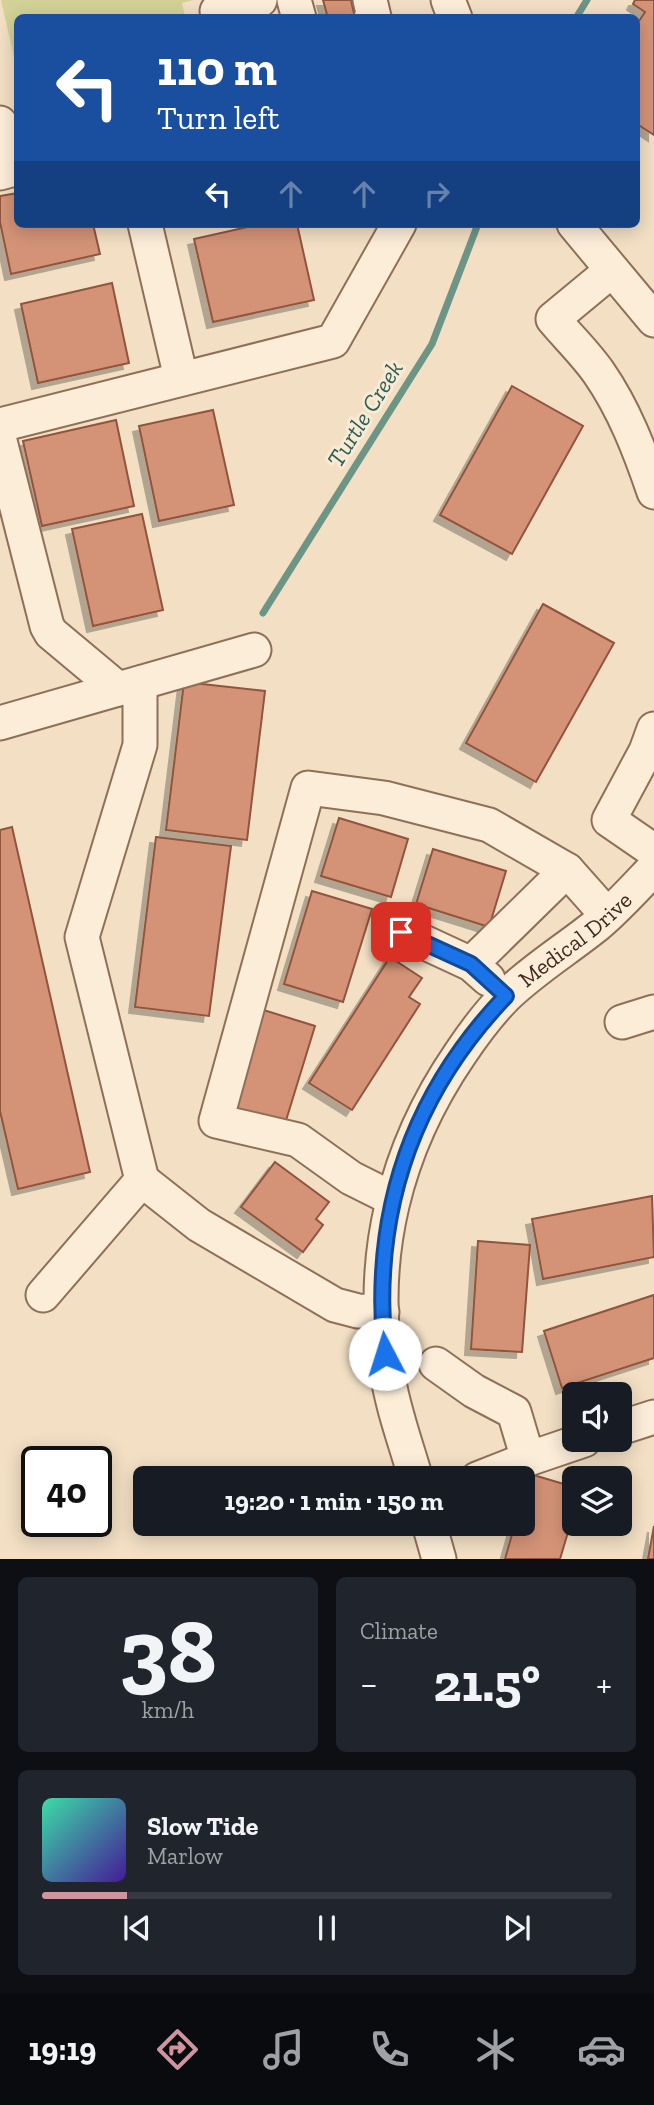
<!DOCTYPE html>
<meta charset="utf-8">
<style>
body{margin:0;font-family:"Zilla Slab",serif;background:#20242c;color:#f1f3f6;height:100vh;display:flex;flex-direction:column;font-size:26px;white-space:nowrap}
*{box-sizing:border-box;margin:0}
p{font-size:23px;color:#9ea1a6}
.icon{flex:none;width:38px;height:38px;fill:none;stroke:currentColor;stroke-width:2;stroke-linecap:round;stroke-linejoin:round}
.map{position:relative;height:1559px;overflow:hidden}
.drawer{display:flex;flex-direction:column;gap:18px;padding:18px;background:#0d0f14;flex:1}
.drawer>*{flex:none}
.guide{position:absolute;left:14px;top:14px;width:626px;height:214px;border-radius:10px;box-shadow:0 4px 18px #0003;background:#1a4fa0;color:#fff;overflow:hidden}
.fabs{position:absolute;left:562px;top:1382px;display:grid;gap:14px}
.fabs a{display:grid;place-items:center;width:70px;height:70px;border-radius:10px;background:#171b24;box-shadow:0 4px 18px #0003;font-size:35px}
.speed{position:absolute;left:21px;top:1446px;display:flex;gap:14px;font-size:35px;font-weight:700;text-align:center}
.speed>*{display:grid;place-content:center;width:91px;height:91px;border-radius:50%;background:#171b24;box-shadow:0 4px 18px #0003;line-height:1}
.speed .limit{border:4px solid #111;border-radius:10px;background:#fff;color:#111}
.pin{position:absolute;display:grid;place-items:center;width:60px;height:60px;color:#fff;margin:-30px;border-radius:14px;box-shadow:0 4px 10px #0006}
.me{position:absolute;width:77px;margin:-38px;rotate:355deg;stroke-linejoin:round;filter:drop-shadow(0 0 5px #0008)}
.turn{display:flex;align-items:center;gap:24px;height:147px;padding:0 28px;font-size:32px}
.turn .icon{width:91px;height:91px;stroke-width:2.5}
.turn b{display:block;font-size:49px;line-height:60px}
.lanes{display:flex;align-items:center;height:66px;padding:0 28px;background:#0003;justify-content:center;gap:35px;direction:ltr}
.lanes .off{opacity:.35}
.big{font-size:52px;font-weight:700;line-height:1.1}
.drawer .card{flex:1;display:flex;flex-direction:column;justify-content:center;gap:10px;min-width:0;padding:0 24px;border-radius:10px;background:#20242c}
.drawer .dial{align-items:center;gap:0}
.dial b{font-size:91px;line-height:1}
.song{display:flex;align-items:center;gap:21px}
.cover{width:84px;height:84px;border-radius:10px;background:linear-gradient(135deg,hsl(160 70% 55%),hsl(260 70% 35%))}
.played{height:7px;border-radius:4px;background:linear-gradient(90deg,#ce959e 15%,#363941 15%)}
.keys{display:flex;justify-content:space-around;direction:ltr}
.heat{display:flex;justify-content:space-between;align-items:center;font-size:38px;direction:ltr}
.drawer .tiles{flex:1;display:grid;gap:18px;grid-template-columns:1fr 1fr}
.card:last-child{grid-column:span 2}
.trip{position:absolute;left:133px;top:1466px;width:402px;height:70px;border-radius:10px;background:#171b24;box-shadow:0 4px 18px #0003;font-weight:700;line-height:70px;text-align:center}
.menu{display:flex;height:112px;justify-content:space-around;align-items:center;background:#090b0e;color:#9ea1a6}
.menu .icon{width:49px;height:49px}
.menu .active{color:#ce959e}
.menu b{font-size:32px;color:#f1f3f6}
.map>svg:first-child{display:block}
.green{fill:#d2d297}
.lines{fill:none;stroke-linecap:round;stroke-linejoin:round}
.stream{stroke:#6c9586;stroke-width:7}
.building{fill:#d49377;stroke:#91543c;stroke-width:2;filter:url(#shadow)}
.minor-casing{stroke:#8f6f58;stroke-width:37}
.minor{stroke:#fcedd9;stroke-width:33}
.route-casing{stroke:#114b97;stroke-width:18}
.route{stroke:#1a73e8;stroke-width:12}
.labels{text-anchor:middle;stroke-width:6;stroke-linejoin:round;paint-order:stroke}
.street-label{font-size:23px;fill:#3e2a1e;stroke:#f9ead5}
.water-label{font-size:24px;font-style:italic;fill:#2c5f56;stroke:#f9ead5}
</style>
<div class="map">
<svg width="654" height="1559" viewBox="0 0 654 1559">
<defs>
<filter id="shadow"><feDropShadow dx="-6" dy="6" stdDeviation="0" flood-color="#0004"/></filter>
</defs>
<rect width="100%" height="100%" fill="#f2dfc4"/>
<path class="green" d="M 1,0 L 194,0 L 182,3 L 185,17 L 18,18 L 17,70 Z"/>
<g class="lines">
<g class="stream">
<path d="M 576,18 L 587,0"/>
<path d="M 263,613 L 432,344 L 478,224"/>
</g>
</g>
<g class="building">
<path d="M 323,0 L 351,0 L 355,18 L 328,18 Z"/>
<path d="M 635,0 L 654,0 L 654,135 L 637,124 L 637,24 L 645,12 L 633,4 Z"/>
<path d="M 18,193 L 18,224 L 93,224 L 100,254 L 11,274 L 0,222 L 0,196 Z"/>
<path d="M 261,224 L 297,224 L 314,300 L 213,322 L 194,239 Z"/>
<path d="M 112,283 L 129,363 L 38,383 L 21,304 Z"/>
<path d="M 512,386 L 583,426 L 512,554 L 440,515 Z"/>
<path d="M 213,410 L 234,505 L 159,521 L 139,426 Z"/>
<path d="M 116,420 L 134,506 L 42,526 L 23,441 Z"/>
<path d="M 142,514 L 163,610 L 93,626 L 72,529 Z"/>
<path d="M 543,604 L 614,643 L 536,782 L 466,743 Z"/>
<path d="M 184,682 L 265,691 L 247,840 L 166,830 Z"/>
<path d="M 339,818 L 408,839 L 391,897 L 321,876 Z"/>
<path d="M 12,827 L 90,1172 L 18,1189 L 0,1111 L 0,830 Z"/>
<path d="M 156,837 L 231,846 L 209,1016 L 135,1007 Z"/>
<path d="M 433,849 L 506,871 L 489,927 L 416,904 Z"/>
<path d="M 312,891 L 372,909 L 343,1002 L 284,984 Z"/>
<path d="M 390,957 L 422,978 L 409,997 L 420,1004 L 352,1110 L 309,1083 Z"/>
<path d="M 257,1008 L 315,1026 L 284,1127 L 226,1109 Z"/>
<path d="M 275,1162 L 329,1202 L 316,1219 L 323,1225 L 303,1252 L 241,1207 Z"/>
<path d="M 652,1196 L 654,1257 L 543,1279 L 532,1219 Z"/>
<path d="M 478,1241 L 530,1245 L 522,1352 L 471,1349 Z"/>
<path d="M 654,1295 L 654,1358 L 562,1388 L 544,1331 Z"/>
<path d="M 530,1474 L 574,1487 L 574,1512 L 560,1559 L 505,1559 L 515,1524 L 523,1524 L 523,1497 Z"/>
<path d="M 654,1526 L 654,1559 L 648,1559 Z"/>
</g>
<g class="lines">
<g class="minor-casing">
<g id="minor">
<path d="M 294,0 L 299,18"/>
<path d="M 370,0 L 374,17 L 371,18"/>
<path d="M 448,0 L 455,18"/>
<path d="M 219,18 L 217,11 L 260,0"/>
<path d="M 0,123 L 5,144"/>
<path d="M 0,173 L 18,168"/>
<path d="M 145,224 L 181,378"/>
<path d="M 574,224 L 654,320"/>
<path d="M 611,271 L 553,319 C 568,337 586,354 599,373 C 624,409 640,451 654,492"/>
<path d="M 0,425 L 333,341 L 399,224"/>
<path d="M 0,441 L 47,626 L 51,633 L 118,689"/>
<path d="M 0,723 L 254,650"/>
<path d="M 654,729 L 646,751 L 609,820 L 654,851"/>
<path d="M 402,932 L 471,964 L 488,979"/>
<path d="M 471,964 L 567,870"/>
<path d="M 622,1022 L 654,1012"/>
<path d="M 142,1180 L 199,1225 L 335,1305 L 358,1311 L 382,1312"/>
<path d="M 393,1199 L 351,1178 L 298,1140 L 216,1121 L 308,788 L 384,798 L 489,825 L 567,870 L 607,915"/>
<path d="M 43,1295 L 142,1180 L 82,937 L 140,745 L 140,683"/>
<path d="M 436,1364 L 474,1391 L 514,1412 L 528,1459 L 584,1440"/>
<path d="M 620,1428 L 654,1417"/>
<path id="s1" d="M 416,1479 C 406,1444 392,1407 387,1371 C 368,1257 395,1149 460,1054 C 474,1033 488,1014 506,996 C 534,969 567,949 598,924 C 618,907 636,887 654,868"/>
<path d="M 477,1479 L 528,1459"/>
<path d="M 429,1524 L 439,1559"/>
</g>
</g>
<use href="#minor" class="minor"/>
</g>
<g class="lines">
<g class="route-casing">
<path id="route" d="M 385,1354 C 371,1216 410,1096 506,996 L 471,964 L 401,932"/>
</g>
<use href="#route" class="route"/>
</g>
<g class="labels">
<g class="street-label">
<text dy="8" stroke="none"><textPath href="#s1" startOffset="609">Medical Drive</textPath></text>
</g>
<g class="water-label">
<text transform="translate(365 414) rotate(-58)" y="8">Turtle Creek</text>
</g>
</g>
</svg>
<div class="fabs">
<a><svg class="icon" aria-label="sound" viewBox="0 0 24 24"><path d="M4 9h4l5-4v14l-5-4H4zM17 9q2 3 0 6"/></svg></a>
<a><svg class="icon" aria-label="layers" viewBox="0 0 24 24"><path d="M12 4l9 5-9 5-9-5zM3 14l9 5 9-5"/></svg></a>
</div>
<div class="speed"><div class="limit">40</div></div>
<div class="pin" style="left:401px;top:932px;background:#d93025"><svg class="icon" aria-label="arrive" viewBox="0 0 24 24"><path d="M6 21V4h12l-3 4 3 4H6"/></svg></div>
<svg class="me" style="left:385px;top:1354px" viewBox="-20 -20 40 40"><circle r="19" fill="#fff"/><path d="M0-13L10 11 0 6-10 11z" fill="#1a73e8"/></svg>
<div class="trip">19:20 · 1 min · 150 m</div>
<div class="guide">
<div class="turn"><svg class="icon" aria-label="left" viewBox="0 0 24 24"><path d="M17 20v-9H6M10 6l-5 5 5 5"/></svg><div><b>110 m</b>Turn left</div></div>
<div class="lanes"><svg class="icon" aria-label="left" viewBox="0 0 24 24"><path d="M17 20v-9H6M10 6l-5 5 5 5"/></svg><svg class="icon off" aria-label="ahead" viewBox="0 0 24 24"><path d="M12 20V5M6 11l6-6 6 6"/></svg><svg class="icon off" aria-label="ahead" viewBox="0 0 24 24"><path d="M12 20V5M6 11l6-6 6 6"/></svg><svg class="icon off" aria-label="right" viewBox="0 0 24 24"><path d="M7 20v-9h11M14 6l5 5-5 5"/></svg></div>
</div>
</div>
<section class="drawer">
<div class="tiles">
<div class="card dial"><b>38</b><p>km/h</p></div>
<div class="card"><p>Climate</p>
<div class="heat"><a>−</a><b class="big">21.5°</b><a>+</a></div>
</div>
<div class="card">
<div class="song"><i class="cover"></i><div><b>Slow Tide</b><p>Marlow</p></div></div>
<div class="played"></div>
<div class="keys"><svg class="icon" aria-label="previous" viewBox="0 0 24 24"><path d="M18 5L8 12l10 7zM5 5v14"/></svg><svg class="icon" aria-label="pause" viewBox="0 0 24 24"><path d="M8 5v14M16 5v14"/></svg><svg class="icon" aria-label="next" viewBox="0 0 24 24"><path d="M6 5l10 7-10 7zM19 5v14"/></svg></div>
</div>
</div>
</section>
<nav class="menu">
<b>19:19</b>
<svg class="icon active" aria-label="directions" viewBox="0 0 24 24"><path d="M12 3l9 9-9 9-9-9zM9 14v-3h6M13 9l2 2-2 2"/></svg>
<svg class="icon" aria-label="music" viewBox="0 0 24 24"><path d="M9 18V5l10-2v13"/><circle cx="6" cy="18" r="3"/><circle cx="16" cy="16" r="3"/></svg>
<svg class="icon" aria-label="phone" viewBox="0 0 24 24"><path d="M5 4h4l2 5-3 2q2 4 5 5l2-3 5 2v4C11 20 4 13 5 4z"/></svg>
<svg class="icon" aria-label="climate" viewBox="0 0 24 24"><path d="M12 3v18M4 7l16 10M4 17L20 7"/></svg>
<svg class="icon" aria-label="car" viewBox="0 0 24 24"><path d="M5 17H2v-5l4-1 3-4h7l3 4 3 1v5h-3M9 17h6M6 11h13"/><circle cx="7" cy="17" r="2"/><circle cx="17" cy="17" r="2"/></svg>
</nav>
